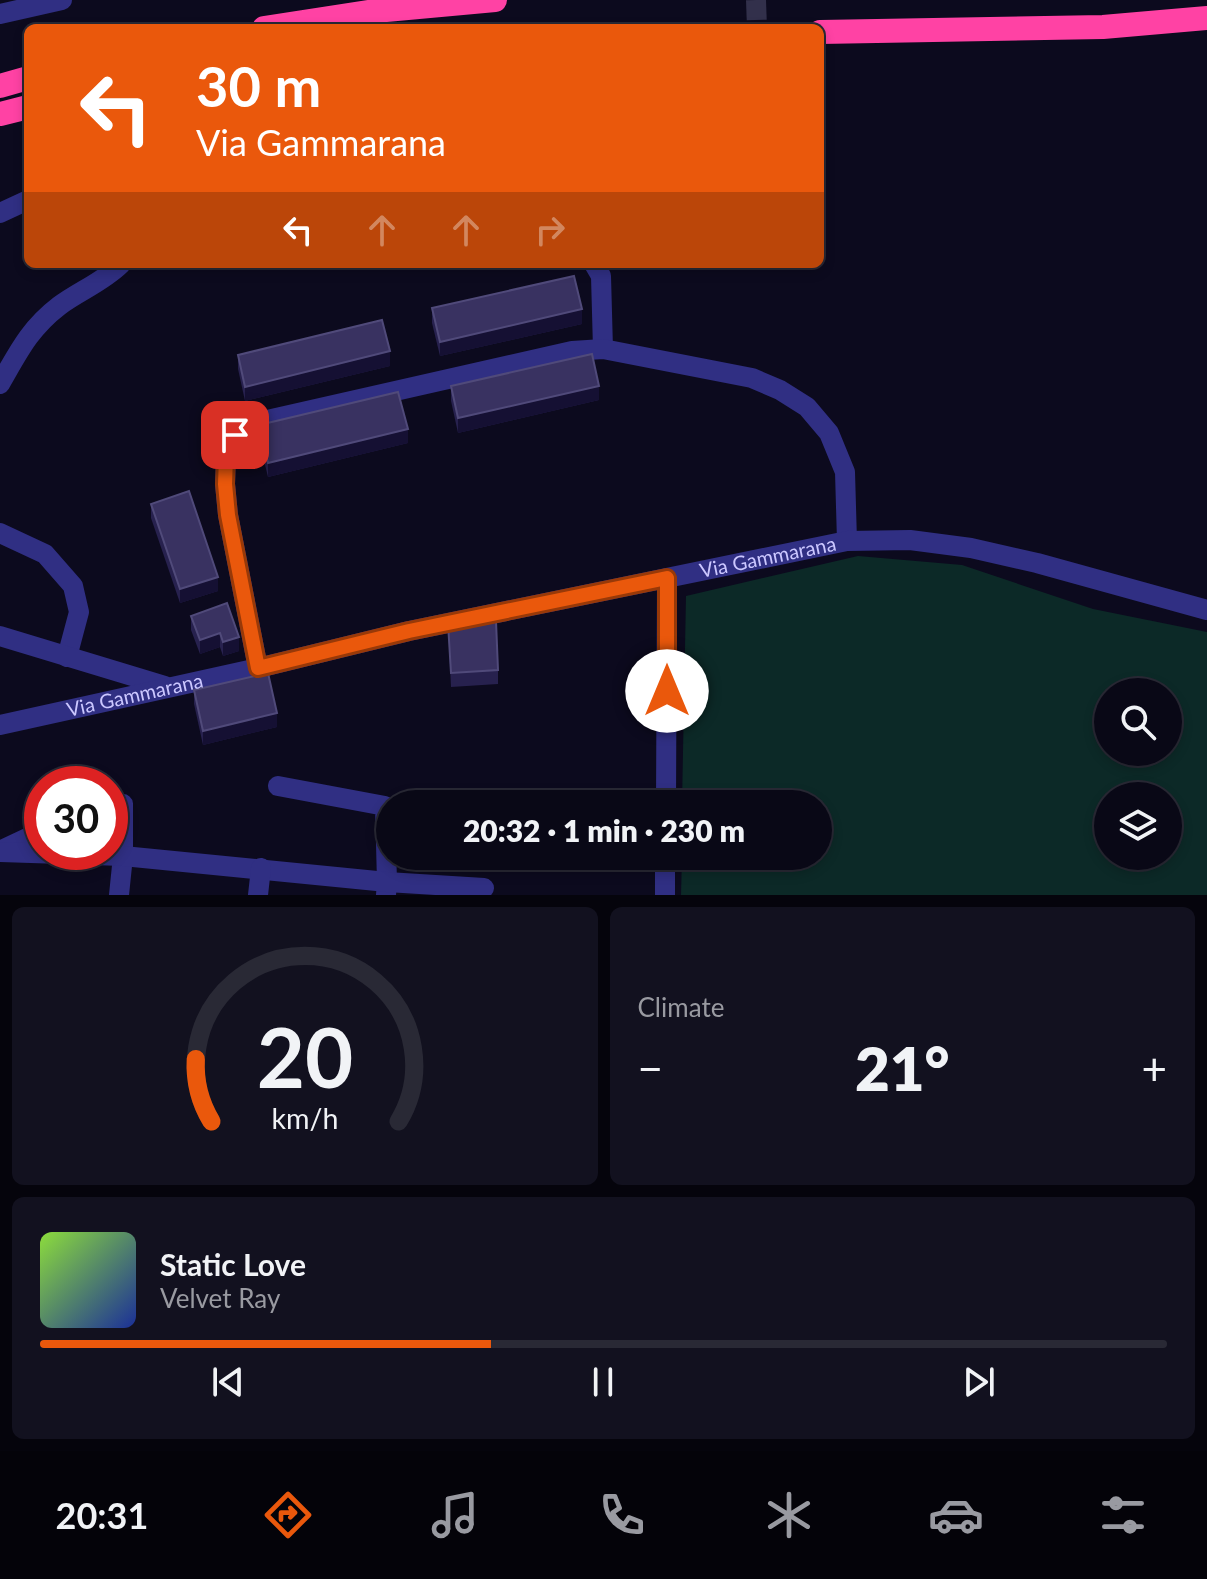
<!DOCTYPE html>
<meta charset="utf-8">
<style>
body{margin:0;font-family:Lato,sans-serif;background:#12111f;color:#f1f3f6;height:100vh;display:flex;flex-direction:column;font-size:30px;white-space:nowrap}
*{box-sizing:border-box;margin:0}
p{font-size:26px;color:#999aa1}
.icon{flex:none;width:44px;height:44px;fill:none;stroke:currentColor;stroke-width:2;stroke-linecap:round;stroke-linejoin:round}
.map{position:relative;height:895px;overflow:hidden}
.drawer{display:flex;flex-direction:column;gap:12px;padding:12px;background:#05040c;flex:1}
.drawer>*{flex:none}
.top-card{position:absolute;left:24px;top:24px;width:800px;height:244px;border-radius:12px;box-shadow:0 4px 12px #0003,0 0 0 2px #292935;background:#ea580c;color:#fff;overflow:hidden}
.tools{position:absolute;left:1094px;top:678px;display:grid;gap:16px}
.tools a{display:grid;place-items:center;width:88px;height:88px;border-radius:50%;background:#090816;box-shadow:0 4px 12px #0003,0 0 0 2px #292935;font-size:40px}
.speed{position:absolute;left:24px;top:766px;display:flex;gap:16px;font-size:40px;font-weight:700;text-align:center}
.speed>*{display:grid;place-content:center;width:104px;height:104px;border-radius:50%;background:#090816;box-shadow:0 4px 12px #0003,0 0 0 2px #292935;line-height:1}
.speed .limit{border:12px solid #d22;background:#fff;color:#111}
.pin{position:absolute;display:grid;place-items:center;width:68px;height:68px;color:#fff;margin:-34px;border-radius:16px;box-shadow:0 4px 12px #0006}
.me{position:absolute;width:88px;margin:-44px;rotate:0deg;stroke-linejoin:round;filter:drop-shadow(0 0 6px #0008)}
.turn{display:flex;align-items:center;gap:28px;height:168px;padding:0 40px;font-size:36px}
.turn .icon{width:104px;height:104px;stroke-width:2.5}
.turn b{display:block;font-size:56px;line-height:68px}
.lanes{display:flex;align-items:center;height:76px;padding:0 40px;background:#0003;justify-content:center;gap:40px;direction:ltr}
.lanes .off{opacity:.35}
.big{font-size:60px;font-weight:800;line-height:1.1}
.drawer .tile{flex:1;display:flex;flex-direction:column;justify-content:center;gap:12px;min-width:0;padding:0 28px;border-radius:12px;background:#12111f}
.drawer .dial{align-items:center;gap:0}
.dial svg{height:208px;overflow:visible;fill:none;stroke:#292935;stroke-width:7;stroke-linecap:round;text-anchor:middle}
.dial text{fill:#f1f3f6;stroke:none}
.song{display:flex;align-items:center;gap:24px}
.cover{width:96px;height:96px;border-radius:12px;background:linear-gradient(135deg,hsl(90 70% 55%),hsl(230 70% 35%))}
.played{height:8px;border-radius:4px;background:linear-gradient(90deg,#ea580c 40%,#292935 40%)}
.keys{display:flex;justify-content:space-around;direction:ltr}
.heat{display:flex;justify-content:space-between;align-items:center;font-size:44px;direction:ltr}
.drawer .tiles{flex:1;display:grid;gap:12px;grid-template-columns:1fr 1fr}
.tile:last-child{grid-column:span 2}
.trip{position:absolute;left:376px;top:790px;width:456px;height:80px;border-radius:40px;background:#090816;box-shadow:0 4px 12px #0003,0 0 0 2px #292935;font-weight:800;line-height:80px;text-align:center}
.menu{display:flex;height:128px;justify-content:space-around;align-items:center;background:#040309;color:#999aa1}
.menu .icon{width:56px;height:56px}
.menu .active{color:#ea580c}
.menu b{font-size:36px;color:#f1f3f6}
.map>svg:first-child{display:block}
.green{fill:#0c2927;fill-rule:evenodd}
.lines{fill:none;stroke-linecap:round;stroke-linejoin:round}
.minor-tunnel{stroke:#32304b;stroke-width:20;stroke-dasharray:20 10;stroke-linecap:butt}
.minor{stroke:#302f83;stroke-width:20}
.highway{stroke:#ff42a4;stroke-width:24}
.wall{fill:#27214e}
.shaded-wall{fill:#151033}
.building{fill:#393261;stroke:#504a7a;stroke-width:2}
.route-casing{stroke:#983908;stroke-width:20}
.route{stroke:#ea580c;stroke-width:14}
.labels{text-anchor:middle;stroke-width:8;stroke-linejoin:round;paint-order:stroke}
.street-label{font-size:20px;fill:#cbc7ff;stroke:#0c0a1e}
</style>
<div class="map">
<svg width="1207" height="895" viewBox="0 0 1207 895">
<rect width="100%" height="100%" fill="#0c0a1e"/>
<path class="green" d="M 858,556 L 962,565 L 1093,609 L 1207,632 L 1207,895 L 681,895 L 682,856 L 818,856 L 818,804 L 682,804 L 686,596 ZM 1108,692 L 1168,692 L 1168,752 L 1108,752 ZM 1108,796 L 1168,796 L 1168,856 L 1108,856 Z"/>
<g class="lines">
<path class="minor-tunnel" d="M 756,0 L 757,28"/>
<g class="minor">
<path d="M 0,14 L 62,0"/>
<path d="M 0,213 L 28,200"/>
<path d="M 594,264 L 601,276 L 603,349"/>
<path d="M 0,384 C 18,353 29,329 59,306 C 79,291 103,282 121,264"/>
<path d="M 0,533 L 45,554 L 73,586 L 79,612 L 67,657"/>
<path d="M 0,636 L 165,686"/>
<path d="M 258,668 L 228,515 L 225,484 L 226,457 L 235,435 L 245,425 L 572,351 L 603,349 L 752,378 L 780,390 L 807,407 L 829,433 L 845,472 L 847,541"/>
<path id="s1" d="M 0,725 L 258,668 L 409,631 L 847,541 L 910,540 L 971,548 L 1037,563 L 1207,610"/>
<path d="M 278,786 L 385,806 L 387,882 L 386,895"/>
<path d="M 666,804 L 667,578"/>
<path d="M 110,805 L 123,804 L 123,856 L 119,895"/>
<path d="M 4,849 L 42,831"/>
<path d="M 0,852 L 123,856 L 387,882 L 484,888"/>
<path d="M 258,895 L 261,868"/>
<path d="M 665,895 L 665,856"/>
</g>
<g class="highway">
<path d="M 264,28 L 375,11 L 495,0"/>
<path d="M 820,32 L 1103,27 L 1207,18"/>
<path d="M 0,86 L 28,78"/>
<path d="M 0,114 L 28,107"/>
</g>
</g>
<g class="wall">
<path d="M 432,308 L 582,324 L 440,356 L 432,323 Z"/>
<path d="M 238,355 L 390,366 L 245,401 L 238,369 Z"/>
<path d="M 451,386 L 599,400 L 458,433 L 451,401 Z"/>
<path d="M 259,425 L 408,443 L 268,477 L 259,440 Z"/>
<path d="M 151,504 L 218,591 L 180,603 L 151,518 Z"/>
<path d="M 227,603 L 239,651 L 223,656 L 220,647 L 200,654 L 191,630 L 191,616 Z"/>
<path d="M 448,623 L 498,670 L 498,684 L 451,687 Z"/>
<path d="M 194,690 L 277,727 L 203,745 L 194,704 Z"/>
</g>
<g class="shaded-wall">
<path d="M 582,309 L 582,324 L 440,356 L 440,342 Z"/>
<path d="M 390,351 L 390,366 L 245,401 L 245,387 Z"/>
<path d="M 599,386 L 599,400 L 458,433 L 458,418 Z"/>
<path d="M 408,429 L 408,443 L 268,477 L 268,463 Z"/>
<path d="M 218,577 L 218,591 L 180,603 L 180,589 Z"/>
<path d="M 220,633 L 220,647 L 200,654 L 200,640 Z"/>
<path d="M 239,637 L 239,651 L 223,656 L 223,642 Z"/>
<path d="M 277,713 L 277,727 L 203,745 L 203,731 Z"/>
</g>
<g class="building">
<path d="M 574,276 L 582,309 L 440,342 L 432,308 Z"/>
<path d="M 382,320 L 390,351 L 245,387 L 238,355 Z"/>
<path d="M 592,354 L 599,386 L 458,418 L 451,386 Z"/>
<path d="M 398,392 L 408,429 L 268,463 L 259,425 Z"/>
<path d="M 189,491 L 218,577 L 180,589 L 151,504 Z"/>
<path d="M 227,603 L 239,637 L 223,642 L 220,633 L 200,640 L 191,616 Z"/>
<path d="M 496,621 L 498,670 L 451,673 L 448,623 Z"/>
<path d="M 268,673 L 277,713 L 203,731 L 194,690 Z"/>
</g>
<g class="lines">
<g class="route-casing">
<path id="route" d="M 235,435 L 226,457 L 225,484 L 228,515 L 258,668 L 409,631 L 667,578 L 667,691"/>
</g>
<use href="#route" class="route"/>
</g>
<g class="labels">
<g class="street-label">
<text dy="7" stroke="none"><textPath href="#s1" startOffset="786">Via Gammarana</textPath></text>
<text dy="7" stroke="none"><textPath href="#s1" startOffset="138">Via Gammarana</textPath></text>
</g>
</g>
</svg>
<div class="tools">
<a><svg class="icon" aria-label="search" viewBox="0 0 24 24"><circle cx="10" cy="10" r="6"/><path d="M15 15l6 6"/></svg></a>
<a><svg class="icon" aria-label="layers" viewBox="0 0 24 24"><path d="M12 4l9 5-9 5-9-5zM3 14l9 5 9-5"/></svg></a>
</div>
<div class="speed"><div class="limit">30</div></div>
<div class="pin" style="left:235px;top:435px;background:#d93025"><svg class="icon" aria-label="arrive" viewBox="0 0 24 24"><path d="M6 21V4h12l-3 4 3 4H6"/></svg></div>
<svg class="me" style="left:667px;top:691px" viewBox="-20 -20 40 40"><circle r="19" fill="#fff"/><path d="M0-13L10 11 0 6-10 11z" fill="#ea580c"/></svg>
<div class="trip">20:32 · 1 min · 230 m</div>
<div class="top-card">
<div class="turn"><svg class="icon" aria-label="left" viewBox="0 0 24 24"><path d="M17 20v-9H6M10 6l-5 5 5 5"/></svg><div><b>30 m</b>Via Gammarana</div></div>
<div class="lanes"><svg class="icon" aria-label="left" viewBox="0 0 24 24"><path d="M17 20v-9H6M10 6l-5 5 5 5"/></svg><svg class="icon off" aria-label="ahead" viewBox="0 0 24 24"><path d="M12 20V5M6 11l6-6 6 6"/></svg><svg class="icon off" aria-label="ahead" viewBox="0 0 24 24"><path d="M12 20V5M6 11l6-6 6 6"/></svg><svg class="icon off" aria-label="right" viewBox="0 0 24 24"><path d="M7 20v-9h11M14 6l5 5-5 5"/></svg></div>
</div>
</div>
<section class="drawer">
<div class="tiles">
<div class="tile dial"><svg viewBox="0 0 100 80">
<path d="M14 69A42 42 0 1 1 86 69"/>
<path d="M14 69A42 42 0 0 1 8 45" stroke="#ea580c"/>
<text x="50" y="56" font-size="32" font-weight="700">20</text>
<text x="50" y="72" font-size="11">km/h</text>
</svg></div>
<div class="tile"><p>Climate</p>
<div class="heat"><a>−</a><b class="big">21°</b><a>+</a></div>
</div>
<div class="tile">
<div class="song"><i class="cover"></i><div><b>Static Love</b><p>Velvet Ray</p></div></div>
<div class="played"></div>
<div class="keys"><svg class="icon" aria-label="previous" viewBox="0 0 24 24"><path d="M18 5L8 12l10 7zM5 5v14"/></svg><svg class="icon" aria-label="pause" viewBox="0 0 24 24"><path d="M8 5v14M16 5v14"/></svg><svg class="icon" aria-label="next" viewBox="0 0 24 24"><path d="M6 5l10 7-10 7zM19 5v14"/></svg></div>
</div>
</div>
</section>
<nav class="menu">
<b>20:31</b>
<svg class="icon active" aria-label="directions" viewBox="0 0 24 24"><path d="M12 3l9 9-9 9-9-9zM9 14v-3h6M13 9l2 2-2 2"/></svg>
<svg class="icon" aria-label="music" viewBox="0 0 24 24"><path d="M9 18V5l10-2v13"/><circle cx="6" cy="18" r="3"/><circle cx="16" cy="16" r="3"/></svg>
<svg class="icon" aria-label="phone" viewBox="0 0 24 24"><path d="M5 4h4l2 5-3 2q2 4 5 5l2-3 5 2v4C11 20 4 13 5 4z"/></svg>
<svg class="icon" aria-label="climate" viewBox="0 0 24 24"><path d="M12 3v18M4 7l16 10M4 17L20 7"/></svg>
<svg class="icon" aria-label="car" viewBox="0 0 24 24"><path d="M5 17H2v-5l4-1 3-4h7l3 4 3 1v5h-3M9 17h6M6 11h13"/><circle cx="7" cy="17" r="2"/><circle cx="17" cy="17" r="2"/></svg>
<svg class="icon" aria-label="filters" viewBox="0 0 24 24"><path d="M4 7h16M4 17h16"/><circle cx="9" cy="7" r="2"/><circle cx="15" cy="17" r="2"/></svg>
</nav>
